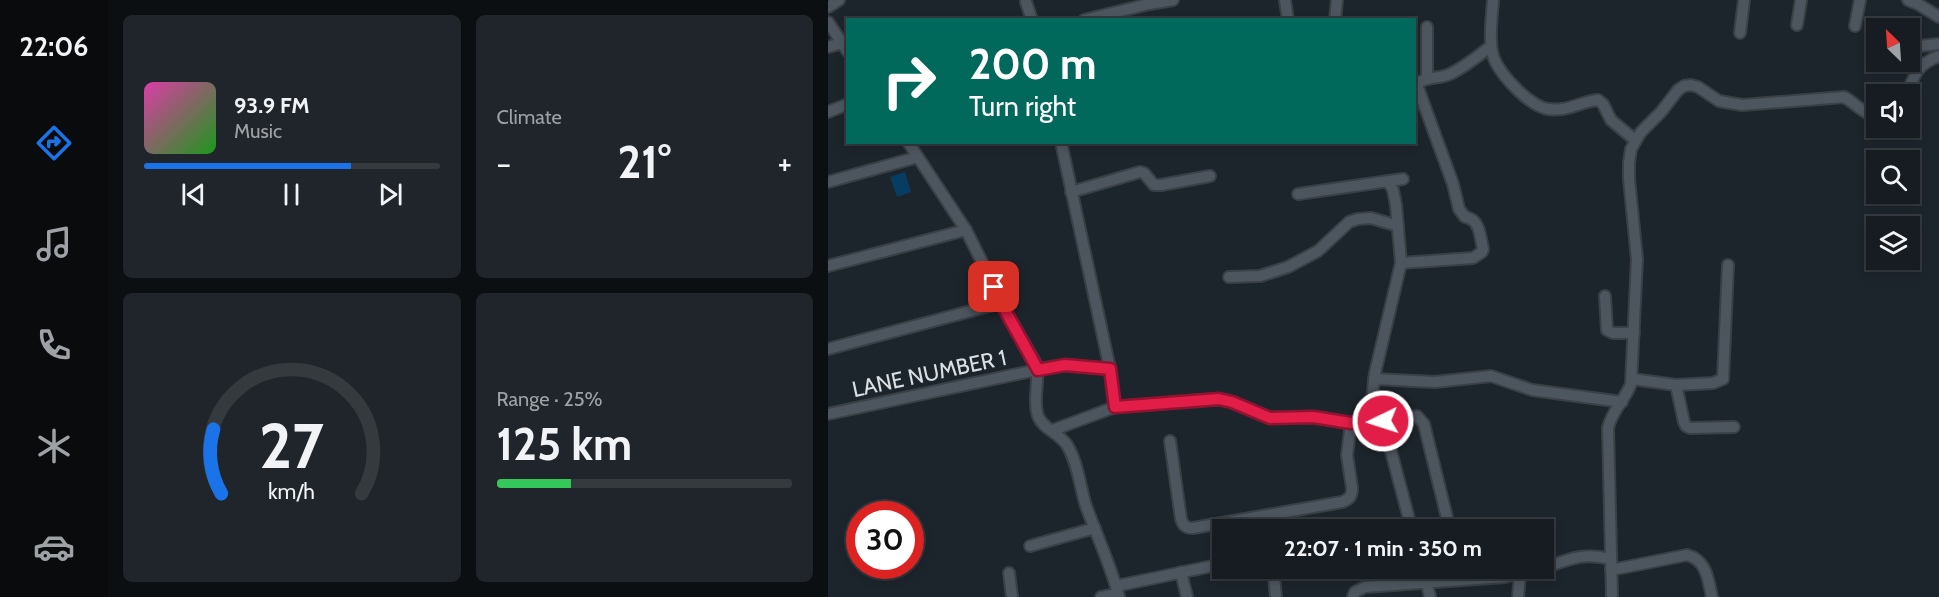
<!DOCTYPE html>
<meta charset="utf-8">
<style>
body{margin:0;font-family:Cabin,sans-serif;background:#1f252a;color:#f1f3f6;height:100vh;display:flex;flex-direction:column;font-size:22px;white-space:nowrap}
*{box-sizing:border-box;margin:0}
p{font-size:20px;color:#9ea1a5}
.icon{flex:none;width:33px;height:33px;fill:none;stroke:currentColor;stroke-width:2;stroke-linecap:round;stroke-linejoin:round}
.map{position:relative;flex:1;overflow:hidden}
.panel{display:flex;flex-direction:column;gap:15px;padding:15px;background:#0c0f12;width:720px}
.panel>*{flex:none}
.guide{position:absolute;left:18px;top:18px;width:570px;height:126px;border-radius:0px;box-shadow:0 3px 9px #0003,0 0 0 2px #353a3f;background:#00695c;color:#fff;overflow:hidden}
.needle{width:39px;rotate:335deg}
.buttons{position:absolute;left:1038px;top:18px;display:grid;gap:12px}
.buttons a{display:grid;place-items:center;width:54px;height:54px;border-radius:0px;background:#161c21;box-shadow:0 3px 9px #0003,0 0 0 2px #353a3f;font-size:30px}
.speed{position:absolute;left:18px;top:501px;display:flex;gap:12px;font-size:30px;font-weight:700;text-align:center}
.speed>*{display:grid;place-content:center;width:78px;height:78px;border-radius:50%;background:#161c21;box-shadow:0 3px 9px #0003,0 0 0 2px #353a3f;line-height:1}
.speed .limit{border:9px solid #d22;background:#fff;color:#111}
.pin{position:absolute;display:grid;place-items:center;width:51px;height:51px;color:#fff;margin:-26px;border-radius:12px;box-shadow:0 3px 9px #0006}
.me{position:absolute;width:66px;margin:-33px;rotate:266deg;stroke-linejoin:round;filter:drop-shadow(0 0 4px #0008)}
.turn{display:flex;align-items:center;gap:21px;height:126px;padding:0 24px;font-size:27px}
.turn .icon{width:78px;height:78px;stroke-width:2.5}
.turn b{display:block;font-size:42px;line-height:51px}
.big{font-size:45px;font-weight:700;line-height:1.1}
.panel .widget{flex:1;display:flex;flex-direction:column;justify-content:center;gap:9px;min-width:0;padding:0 21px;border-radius:9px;background:#1f252a}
.panel .dial{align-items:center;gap:0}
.dial svg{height:156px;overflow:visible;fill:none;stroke:#353a3f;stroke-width:7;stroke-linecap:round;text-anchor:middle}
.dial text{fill:#f1f3f6;stroke:none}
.song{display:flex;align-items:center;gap:18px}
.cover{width:72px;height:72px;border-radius:9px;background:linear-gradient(135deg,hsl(320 70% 55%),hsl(120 70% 35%))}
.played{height:6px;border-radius:3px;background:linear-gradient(90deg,#1a73e8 70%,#353a3f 70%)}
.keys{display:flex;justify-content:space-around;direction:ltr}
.heat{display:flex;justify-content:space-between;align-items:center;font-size:33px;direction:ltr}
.charge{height:9px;border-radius:4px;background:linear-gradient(90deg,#34c759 25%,#353a3f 0)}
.panel .tiles{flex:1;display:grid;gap:15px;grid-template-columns:repeat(2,1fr)}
.trip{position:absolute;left:384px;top:519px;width:342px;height:60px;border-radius:0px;background:#161c21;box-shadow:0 3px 9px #0003,0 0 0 2px #353a3f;font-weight:700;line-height:60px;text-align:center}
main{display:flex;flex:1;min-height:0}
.tab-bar{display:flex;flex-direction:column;width:108px;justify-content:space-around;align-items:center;background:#090b0d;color:#9ea1a5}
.tab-bar .icon{width:42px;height:42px}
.tab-bar .on{color:#1a73e8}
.tab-bar b{font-size:27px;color:#f1f3f6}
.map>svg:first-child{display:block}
.building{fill:#083d63}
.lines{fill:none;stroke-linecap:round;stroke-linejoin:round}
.street-casing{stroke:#3a4046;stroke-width:14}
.street{stroke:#4d565f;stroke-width:10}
.route-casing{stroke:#92132f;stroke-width:15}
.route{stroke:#e11d48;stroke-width:10}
.labels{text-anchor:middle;stroke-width:6;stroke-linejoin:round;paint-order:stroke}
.street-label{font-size:22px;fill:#dae0e4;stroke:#1d252c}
</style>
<main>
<nav class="tab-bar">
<b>22:06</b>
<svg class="icon on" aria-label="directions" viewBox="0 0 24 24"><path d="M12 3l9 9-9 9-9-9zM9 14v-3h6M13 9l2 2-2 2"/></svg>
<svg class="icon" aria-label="music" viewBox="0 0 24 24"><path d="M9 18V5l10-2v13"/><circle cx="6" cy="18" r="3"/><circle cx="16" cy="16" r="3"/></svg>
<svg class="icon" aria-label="phone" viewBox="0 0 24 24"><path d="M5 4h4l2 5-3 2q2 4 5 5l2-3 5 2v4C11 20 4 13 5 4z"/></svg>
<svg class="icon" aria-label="climate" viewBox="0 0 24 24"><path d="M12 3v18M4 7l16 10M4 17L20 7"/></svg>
<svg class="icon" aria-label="car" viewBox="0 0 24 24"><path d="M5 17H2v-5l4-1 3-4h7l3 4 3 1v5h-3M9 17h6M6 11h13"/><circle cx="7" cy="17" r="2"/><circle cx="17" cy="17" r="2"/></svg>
</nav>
<section class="panel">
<div class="tiles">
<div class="widget">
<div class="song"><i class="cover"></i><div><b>93.9 FM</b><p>Music</p></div></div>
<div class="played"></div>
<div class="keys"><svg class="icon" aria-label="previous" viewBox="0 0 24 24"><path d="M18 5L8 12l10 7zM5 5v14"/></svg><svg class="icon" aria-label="pause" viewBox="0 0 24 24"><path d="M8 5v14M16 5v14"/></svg><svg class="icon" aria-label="next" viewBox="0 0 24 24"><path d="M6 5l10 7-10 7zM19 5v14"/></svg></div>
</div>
<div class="widget"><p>Climate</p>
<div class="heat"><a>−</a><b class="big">21°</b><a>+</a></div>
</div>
<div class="widget dial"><svg viewBox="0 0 100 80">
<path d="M14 69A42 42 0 1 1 86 69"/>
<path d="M14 69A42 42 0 0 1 10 36" stroke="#1a73e8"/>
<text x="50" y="56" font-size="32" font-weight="700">27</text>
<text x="50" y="72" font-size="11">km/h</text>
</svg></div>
<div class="widget"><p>Range · 25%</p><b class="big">125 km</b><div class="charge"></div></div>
</div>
</section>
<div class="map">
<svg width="1111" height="597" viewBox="0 0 1111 597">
<rect width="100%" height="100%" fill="#1d252c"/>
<path class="building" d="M 77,172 L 83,192 L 69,197 L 62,177 Z"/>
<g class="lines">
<g class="street-casing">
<g id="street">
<path d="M 457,0 L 460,20"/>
<path d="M 665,0 C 664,17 661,35 664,51 C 667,71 701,106 720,109 C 741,112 753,101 770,100 L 775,104 L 783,120 L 807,140"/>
<path d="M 1080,0 L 1090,4 L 1111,17"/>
<path d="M 198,2 L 204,20"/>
<path d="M 0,7 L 11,0"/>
<path d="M 256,20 L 321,4 L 345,0"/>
<path d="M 507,20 L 509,0"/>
<path d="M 0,22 L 20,52"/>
<path d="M 969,25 L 973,0"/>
<path d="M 1027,26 L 1032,0"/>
<path d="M 599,27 L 599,79"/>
<path d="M 912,33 L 916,0"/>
<path d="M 0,47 L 14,43"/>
<path d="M 1082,47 L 1111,44"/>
<path d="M 1079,94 C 1087,73 1089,65 1111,56"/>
<path d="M 0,112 L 20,104"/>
<path d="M 80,142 L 138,230 L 159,272 L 173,303 L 207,362 C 213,379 204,399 210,416 C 215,429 231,433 239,445 C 250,463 252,487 258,506 C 269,536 283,566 291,597"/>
<path d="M 233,142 L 282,369 L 287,407"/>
<path d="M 0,182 L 90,157"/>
<path d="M 243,192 L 312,172 L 316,173 L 326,185 L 333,185 L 382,176"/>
<path d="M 470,194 L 575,179"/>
<path d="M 573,263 L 645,258 L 654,252 L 655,249 C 652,236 652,219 637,217 L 631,209 L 625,184 L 590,88 L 590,83 C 599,76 612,79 622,74 C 637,67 650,56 663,46"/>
<path d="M 0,266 L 138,230"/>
<path d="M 401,277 L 432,276 L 460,267 L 490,251 L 521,222 L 530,219 L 543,218 L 570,226"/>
<path d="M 777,296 L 779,330 L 785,333 L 806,333"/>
<path d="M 0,349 L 173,303"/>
<path d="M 546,379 L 607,382 L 663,376 L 704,390 L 794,402"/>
<path d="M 804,379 L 848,385 L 856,422 L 858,426 L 862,428 L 906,427"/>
<path d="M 848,385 L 885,383 L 895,379 L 900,265"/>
<path d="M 0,414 L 223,367 L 237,365 L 282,369"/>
<path d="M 555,421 L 584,530"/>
<path d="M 547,422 L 544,399 L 547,373 L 573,263 L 568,205 L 565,190 L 560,181"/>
<path d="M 225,430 L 287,407 L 391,399 L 404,402 L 442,418 L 485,417 L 523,423 L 537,423 L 589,416 L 596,424 L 622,530"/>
<path d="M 342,441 L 353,519 C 355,526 358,528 365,528 L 514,502 C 521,499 524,497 524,488 L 519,455 L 523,423"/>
<path d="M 202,546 L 267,528"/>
<path d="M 445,568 L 448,597"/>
<path d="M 595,568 L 602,597"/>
<path d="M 716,568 C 742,559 755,552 783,559"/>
<path d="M 783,570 L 859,555 C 879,560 880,580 884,597"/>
<path d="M 353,572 L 359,597"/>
<path d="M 181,573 L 184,597"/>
<path d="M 288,586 L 394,564"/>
<path d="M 273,597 L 290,594"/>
<path d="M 525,597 L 527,592 L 537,587 L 677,577 L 713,568"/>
<path d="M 690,597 L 692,574"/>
<path d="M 784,597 L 780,428 C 784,410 797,400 803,384 L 809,259 L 801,179 L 801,163 L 803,149 L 813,132 L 833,112 L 850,90 L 856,86 L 863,85 L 870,87 L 891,101 L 914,105 L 1016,97 C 1027,103 1036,114 1048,117"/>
</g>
</g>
<use href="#street" class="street"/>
</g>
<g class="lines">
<g class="route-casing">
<path id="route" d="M 166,287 L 173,303 L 210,370 L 237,365 L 282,369 L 287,407 L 391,399 L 404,402 L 442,418 L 485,417 L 523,423 L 555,421"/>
</g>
<use href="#route" class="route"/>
</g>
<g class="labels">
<g class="street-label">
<text transform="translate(101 373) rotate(-12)" y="8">LANE NUMBER 1</text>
</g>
</g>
</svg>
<div class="buttons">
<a><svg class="needle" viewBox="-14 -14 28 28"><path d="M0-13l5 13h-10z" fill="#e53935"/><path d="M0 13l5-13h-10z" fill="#9ea1a5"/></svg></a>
<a><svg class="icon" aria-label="sound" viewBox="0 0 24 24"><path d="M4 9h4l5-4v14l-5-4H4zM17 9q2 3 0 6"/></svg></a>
<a><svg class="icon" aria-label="search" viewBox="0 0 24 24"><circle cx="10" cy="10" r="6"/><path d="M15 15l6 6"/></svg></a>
<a><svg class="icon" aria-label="layers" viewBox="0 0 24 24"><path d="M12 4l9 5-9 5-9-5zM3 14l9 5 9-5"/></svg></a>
</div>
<div class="speed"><div class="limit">30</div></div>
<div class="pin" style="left:166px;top:287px;background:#d93025"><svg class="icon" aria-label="arrive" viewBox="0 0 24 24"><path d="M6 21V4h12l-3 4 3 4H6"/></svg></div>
<svg class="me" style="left:555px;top:421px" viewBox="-20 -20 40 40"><circle r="17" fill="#e11d48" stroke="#fff" stroke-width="3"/><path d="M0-11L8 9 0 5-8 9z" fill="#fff"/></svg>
<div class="trip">22:07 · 1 min · 350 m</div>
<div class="guide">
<div class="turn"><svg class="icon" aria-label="right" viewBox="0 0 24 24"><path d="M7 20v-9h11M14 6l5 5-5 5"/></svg><div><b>200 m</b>Turn right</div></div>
</div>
</div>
</main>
